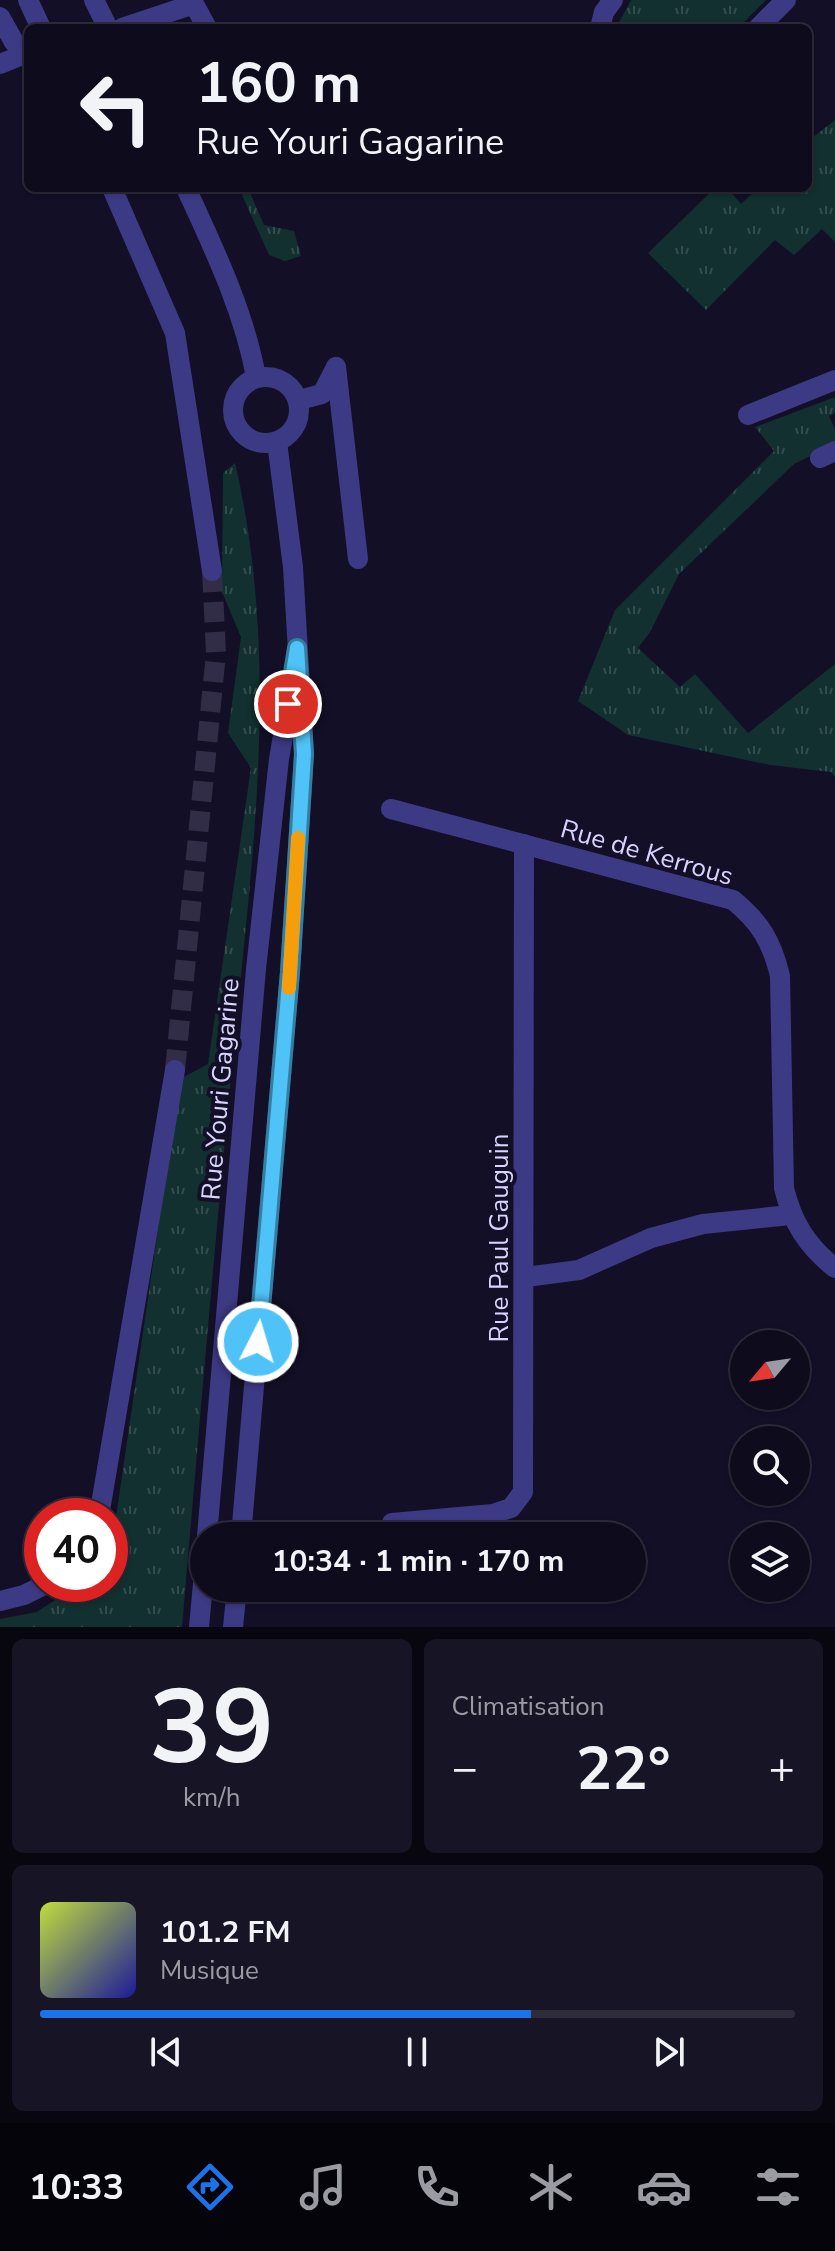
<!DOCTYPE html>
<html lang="fr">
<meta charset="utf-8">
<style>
body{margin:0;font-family:"Nunito Sans",sans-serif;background:#171425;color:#f1f3f6;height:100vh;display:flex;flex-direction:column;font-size:30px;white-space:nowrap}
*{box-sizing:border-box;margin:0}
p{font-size:26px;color:#9b9ba3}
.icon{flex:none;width:44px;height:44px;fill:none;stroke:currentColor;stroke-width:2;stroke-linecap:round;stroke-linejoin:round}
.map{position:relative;height:1627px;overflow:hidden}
.panel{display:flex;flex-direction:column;gap:12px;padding:12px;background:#08060f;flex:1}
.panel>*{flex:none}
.guide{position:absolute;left:24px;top:24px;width:788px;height:168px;border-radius:12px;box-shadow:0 2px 6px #0004,0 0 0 2px #2e2b3b;background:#0e0b1c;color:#f1f3f6;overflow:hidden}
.needle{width:52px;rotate:241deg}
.tools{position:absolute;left:730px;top:1330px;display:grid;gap:16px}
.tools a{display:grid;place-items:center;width:80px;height:80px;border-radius:50%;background:#0e0b1c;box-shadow:0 2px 6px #0004,0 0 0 2px #2e2b3b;font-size:40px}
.speed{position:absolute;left:24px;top:1498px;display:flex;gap:16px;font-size:40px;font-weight:700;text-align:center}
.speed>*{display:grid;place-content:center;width:104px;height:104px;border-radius:50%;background:#0e0b1c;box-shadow:0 2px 6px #0004,0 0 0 2px #2e2b3b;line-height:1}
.speed .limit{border:12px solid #d22;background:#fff;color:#111}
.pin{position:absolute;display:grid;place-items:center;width:68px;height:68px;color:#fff;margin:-34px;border:4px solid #fff;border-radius:50%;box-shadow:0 2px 8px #0007}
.me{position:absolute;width:88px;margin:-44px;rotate:5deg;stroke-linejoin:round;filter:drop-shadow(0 0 6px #0008)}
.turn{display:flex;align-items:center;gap:28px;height:168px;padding:0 40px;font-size:36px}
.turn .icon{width:104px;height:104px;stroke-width:2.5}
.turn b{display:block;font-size:56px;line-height:68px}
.big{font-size:60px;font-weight:700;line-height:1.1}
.panel .tile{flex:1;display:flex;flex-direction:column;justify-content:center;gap:12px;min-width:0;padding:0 28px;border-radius:12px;background:#171425}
.panel .dial{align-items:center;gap:0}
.dial b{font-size:104px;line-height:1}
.song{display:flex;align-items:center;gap:24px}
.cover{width:96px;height:96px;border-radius:12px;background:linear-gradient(135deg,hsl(70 70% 55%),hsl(240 70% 35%))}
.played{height:8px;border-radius:4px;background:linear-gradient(90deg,#1a73e8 65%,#2e2b3b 65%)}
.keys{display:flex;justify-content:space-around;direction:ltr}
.heat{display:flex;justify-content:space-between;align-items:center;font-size:44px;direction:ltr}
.panel .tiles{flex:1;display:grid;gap:12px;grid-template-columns:1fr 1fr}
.tile:last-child{grid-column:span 2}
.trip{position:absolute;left:190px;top:1522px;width:456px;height:80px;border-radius:40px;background:#0e0b1c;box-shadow:0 2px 6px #0004,0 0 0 2px #2e2b3b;font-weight:700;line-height:80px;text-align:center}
.menu{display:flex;height:128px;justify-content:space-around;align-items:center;background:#06040b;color:#9b9ba3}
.menu .icon{width:56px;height:56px}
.menu .current{color:#1a73e8}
.menu b{font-size:36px;color:#f1f3f6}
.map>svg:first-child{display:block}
.grass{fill:url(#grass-tufts)}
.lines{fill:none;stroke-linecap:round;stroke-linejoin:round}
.minor-tunnel{stroke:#312d47;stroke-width:20;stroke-dasharray:20 10;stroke-linecap:butt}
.minor{stroke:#3d3a85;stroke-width:20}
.route-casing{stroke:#337fa1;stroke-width:20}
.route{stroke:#4fc3f7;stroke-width:14}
.slow{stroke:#f59e0b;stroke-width:14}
.labels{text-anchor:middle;stroke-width:8;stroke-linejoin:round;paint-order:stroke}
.street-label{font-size:26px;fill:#d9d4ff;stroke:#130f26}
</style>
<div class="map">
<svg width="835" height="1627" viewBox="0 0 835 1627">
<defs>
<pattern id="grass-tufts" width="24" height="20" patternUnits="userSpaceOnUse" patternTransform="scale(2)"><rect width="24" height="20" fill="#12302f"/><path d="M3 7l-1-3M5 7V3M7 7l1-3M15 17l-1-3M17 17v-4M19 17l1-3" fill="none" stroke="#344d4e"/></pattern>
</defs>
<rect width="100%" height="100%" fill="#130f26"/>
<g class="grass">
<path d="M 631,0 L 766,0 L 738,28 L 616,28 Z"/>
<path d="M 835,120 L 835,242 L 822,229 L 794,255 L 775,240 L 706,310 L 648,253 L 715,188 L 727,188 L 741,204 L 758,188 L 808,188 L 808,141 Z"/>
<path d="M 239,188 L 248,188 L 264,225 L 294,231 L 301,256 L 285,261 L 269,255 Z"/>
<path d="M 835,397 L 835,413 L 829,416 L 835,429 L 835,444 L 794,464 L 679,574 L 650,632 L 638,648 L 680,687 L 695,674 L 748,733 L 835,664 L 835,777 L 831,772 L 770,765 L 628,735 L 578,701 L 615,610 L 774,451 L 755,427 Z"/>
<path d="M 235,463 C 282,664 251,864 232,1066 C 214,1253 198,1440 182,1627 L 0,1627 L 0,1619 L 37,1612 L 79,1584 L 110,1584 L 110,1536 L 115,1524 L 180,1079 L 208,1064 L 251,768 L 228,733 L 241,637 L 222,592 L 223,473 Z"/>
</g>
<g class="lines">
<path class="minor-tunnel" d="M 175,1070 L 216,653 L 212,571"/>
<g class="minor">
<path d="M 28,0 L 41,28"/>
<path d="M 94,0 L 108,28"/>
<path d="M 0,17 L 14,42 L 28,55"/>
<path d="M 122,28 L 194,4 L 207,28"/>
<path d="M 600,28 L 604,12 L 613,0"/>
<path d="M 758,28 L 786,0"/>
<path d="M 0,64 L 25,54"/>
<path d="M 112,188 L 175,333 L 212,571"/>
<path d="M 186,188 C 214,249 244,311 256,377"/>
<path d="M 336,367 L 358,559"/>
<circle cx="266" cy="410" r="33"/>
<path d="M 299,400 L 322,394 L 336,367"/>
<path d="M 748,415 L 835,380"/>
<path d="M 820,458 L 835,451"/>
<path d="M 391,809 L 733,900 C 760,922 772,942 780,976 L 784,1188 C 792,1222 807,1246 835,1268"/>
<path d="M 526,1277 L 579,1270 L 651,1238 L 703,1224 L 790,1215"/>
<path d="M 99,1516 L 175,1070"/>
<path d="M 392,1523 L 493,1514 L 511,1508 L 523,1492 L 524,844"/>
<path d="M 207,1536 L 256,969 L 279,759 L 292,684"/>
<path d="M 241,1536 L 290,972 L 304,754 L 293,567 L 277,442"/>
<path d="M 0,1601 L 24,1595 L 46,1584"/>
<path d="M 199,1627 L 204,1573"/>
<path d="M 233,1627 L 237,1588"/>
</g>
</g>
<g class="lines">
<g class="route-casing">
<path id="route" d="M 258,1342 L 290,972 L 304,754 L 297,648 L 288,704"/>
</g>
<use href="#route" class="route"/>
<path class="slow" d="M 289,988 L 298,838"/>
</g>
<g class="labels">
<g class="street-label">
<text transform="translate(647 852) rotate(16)" y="9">Rue de Kerrous</text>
<text transform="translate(220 1089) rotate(-85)" y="9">Rue Youri Gagarine</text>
<text transform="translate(499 1238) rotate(-90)" y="9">Rue Paul Gauguin</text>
</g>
</g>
</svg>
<div class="tools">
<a><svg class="needle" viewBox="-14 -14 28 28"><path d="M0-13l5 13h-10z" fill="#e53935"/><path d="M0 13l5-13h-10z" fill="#9b9ba3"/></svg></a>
<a><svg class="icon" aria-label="search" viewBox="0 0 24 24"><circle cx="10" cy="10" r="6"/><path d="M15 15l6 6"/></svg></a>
<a><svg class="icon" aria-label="layers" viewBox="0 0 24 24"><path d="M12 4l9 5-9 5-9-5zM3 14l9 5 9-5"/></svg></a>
</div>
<div class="speed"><div class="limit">40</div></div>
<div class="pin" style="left:288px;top:704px;background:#d93025"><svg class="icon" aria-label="arrive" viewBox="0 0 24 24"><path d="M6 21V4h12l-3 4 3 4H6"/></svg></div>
<svg class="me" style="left:258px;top:1342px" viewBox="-20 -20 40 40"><circle r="17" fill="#4fc3f7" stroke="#fff" stroke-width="3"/><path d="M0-11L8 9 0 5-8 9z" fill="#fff"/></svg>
<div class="trip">10:34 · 1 min · 170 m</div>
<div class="guide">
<div class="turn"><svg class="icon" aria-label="left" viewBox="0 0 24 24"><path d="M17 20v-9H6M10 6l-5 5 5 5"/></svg><div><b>160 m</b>Rue Youri Gagarine</div></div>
</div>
</div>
<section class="panel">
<div class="tiles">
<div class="tile dial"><b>39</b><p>km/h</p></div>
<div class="tile"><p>Climatisation</p>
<div class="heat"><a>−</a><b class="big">22°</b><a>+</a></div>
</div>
<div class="tile">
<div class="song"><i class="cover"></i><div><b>101.2 FM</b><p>Musique</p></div></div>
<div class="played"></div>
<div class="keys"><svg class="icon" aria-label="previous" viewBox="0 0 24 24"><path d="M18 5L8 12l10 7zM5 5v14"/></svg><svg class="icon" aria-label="pause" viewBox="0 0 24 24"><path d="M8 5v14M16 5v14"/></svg><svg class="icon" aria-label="next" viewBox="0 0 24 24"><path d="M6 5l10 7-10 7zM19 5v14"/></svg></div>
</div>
</div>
</section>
<nav class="menu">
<b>10:33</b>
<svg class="icon current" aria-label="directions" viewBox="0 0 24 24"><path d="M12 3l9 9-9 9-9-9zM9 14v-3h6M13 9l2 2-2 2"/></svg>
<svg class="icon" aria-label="music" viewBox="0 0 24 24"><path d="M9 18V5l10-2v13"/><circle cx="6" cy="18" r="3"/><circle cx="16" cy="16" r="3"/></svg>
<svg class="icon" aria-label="phone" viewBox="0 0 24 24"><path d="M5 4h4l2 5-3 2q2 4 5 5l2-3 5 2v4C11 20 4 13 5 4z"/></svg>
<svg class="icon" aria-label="climate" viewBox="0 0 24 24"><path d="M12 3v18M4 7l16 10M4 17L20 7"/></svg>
<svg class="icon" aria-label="car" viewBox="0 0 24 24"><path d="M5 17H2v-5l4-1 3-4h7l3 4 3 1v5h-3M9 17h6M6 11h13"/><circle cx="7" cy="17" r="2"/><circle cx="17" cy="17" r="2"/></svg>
<svg class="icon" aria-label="filters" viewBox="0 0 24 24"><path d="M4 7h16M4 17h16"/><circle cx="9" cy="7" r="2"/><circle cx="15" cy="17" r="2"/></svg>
</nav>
